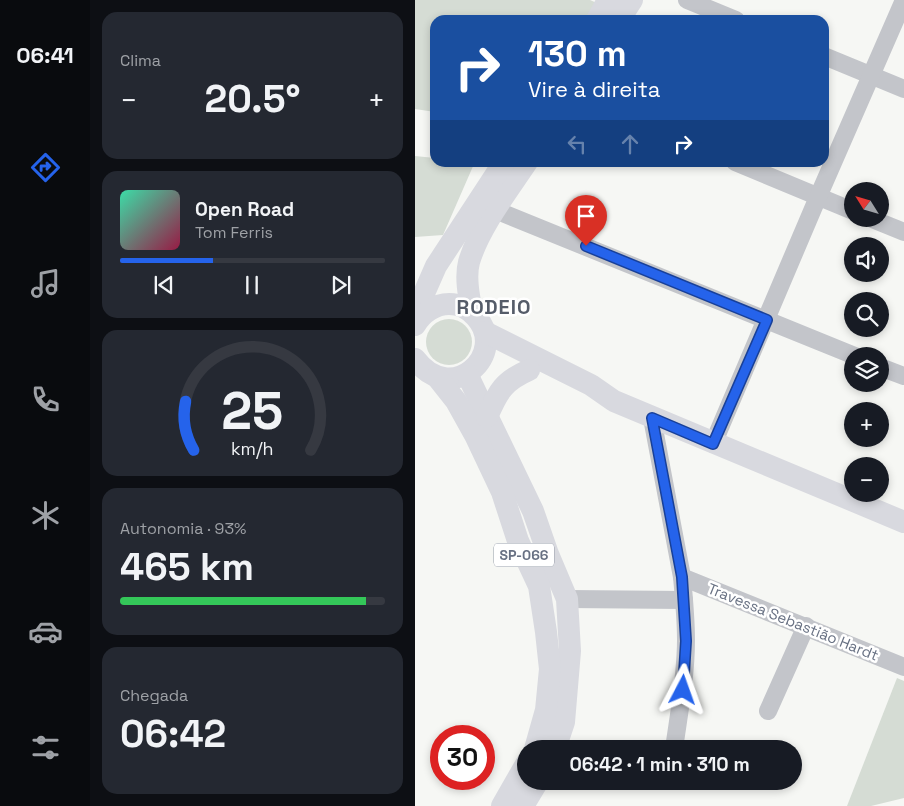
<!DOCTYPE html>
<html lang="pt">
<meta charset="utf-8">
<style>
body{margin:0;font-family:"Space Grotesk",sans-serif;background:#242831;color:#f1f3f6;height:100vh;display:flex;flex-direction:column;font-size:19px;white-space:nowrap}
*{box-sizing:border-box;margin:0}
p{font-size:16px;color:#9ea1a6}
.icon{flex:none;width:28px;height:28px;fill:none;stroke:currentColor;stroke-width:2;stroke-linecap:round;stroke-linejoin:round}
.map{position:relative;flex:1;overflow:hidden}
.side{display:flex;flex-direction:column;gap:12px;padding:12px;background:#0d0f14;width:325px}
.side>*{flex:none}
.top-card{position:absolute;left:15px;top:15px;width:399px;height:152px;border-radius:15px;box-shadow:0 2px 8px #0003;background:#1a4fa0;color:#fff;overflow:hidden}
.needle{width:32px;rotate:307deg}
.tools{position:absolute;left:429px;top:182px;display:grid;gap:10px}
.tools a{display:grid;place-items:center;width:45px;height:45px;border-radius:50%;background:#171b24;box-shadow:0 2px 8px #0003;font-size:25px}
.speed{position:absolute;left:15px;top:725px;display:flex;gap:10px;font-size:25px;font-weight:700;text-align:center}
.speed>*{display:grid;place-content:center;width:65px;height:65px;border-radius:50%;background:#171b24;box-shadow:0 2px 8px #0003;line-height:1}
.speed .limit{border:8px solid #d22;background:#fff;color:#111}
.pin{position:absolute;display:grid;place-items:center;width:42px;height:42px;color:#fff;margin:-51px -21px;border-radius:50% 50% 50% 0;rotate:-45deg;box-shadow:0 0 5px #0007}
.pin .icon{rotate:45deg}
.me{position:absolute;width:55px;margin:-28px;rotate:4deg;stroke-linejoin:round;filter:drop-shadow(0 0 4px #0008)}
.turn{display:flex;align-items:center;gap:18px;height:105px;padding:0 15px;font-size:22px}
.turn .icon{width:65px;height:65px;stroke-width:2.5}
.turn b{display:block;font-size:35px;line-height:42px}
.lanes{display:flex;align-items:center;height:48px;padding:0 15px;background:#0003;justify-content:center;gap:25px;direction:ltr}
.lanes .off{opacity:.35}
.big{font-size:38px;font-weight:700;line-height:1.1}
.side .card{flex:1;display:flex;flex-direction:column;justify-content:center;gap:8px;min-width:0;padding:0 18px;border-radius:15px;background:#242831}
.side .dial{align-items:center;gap:0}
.dial svg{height:130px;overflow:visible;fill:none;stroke:#363941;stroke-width:7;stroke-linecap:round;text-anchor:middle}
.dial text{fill:#f1f3f6;stroke:none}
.song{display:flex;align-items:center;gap:15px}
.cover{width:60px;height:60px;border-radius:8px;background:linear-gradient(135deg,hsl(160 70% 55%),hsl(340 70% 35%))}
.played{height:5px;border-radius:2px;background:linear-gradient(90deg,#2563eb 35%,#363941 35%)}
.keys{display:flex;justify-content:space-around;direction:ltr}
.heat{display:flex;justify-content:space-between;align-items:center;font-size:28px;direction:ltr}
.charge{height:8px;border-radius:4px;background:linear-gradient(90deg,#34c759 93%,#363941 0)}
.trip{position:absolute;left:102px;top:740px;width:285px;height:50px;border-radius:25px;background:#171b24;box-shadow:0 2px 8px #0003;font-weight:700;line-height:50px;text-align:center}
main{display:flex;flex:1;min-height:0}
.dock{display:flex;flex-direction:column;width:90px;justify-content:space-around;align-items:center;background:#090b0e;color:#9ea1a6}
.dock .icon{width:35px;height:35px}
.dock .current{color:#2563eb}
.dock b{font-size:22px;color:#f1f3f6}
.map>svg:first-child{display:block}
.green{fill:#d5dcd4}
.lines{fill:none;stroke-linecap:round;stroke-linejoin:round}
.minor{stroke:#c3c5ca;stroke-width:18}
.major{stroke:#d8d9df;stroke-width:22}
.route-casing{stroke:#184099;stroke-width:12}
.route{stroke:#2563eb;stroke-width:9}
.labels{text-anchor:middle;stroke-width:5;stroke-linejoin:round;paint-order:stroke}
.shield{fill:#fff;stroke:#959ca8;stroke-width:1}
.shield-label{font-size:14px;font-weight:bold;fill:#687183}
.street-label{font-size:15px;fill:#687183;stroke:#fff}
.district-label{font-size:20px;font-weight:bold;letter-spacing:1px;fill:#555c69;stroke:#fff}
</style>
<main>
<nav class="dock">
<b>06:41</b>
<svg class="icon current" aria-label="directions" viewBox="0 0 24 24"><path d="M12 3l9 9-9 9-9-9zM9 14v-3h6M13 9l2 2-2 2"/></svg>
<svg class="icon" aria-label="music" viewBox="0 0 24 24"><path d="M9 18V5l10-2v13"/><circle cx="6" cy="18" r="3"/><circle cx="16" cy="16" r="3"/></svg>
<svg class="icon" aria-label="phone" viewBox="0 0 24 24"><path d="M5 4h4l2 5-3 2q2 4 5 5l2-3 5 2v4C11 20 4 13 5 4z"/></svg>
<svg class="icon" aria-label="climate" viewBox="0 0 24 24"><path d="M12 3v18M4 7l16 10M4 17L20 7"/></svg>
<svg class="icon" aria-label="car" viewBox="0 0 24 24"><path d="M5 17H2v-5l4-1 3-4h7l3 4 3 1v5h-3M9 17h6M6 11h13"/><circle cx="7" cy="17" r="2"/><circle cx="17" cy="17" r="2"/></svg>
<svg class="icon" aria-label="filters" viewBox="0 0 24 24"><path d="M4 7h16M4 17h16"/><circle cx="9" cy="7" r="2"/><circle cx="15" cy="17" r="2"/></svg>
</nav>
<section class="side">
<div class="card"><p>Clima</p>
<div class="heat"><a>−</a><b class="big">20.5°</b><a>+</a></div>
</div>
<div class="card">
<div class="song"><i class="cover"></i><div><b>Open Road</b><p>Tom Ferris</p></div></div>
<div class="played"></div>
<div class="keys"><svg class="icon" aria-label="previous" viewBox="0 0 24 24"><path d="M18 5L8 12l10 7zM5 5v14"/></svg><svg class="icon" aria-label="pause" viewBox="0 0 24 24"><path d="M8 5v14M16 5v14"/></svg><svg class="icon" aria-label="next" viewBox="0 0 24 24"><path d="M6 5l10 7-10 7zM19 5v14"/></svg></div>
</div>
<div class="card dial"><svg viewBox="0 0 100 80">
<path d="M14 69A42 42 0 1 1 86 69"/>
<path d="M14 69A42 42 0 0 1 9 39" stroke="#2563eb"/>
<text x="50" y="56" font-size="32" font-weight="700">25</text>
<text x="50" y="72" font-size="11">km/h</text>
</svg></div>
<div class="card"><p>Autonomia · 93%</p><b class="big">465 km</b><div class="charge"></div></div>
<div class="card"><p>Chegada</p><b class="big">06:42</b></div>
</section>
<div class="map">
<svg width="489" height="806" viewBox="0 0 489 806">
<rect width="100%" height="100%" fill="#f6f7f4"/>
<g class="green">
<path d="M 0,0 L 175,0 L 184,4 L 173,20 L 20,20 L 20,112 L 0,109 Z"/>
<path d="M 0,156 L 20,158 L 20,162 L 59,164 L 28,235 L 0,237 Z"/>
<circle cx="34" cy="342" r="23"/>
<path d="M 482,678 L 489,681 L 489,798 L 456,806 L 432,806 Z"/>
</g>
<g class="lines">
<g class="minor">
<path d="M 272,0 L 321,20"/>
<path d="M 409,56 L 489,89"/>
<path d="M 320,162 L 438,211"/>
<path d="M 80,210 L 440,356"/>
<path d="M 457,219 L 489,232"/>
<path d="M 465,367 L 489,376"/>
<path d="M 237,418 L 267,577 C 269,598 271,619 271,640 C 271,676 264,713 259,749"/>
<path d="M 298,444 L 403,197 L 489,0"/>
<path d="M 267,577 L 489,667"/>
<path d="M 152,599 L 269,600"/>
<path d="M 353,711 L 391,626"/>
</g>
<g class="major">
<path d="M 182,20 L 193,0"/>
<path d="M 204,20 L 217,0"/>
<path d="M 57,312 C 54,297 50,277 54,262 C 64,228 92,192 112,162"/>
<path d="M 2,321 L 10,291 L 21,266 L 89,162"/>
<path d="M 0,325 C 7,313 20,304 34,304 C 45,304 54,309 61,317 C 94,353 37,408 0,359"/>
<path d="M 70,332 L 176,385 L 199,401 L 489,522"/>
<path d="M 52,374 L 118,511 L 133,554 L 152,599 L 155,651 L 149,722 L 140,749"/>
<path d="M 22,377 L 41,401 L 61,437 L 87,492 L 103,541 L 124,586 L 131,632 L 135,669 L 131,710 L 120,749"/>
<path d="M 72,417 C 83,391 89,381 114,370"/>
<path d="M 87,806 L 111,764"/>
<path d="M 108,806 L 123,781"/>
</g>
</g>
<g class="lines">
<g class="route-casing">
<path id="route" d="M 171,246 L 352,320 L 298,444 L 237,418 L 267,577 L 271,641 L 268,690"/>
</g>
<use href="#route" class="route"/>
</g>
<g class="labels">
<rect class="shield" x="79" y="543.5" width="60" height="23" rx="4"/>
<g class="shield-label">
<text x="109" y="560">SP-066</text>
</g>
<g class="street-label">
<text transform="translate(378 622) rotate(22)" y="5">Travessa Sebastião Hardt</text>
</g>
<g class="district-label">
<text x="79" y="314">RODEIO</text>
</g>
</g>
</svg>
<div class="tools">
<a><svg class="needle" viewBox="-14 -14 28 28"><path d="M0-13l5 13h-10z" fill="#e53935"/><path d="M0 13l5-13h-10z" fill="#9ea1a6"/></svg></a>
<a><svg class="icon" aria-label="sound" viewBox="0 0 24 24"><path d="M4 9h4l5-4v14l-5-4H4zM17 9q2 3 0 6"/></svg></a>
<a><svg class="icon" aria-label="search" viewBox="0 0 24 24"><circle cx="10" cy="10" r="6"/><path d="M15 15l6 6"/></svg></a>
<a><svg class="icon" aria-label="layers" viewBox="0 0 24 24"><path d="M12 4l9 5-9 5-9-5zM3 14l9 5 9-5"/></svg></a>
<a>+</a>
<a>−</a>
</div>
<div class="speed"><div class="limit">30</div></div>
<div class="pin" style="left:171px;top:246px;background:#d93025"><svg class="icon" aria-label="arrive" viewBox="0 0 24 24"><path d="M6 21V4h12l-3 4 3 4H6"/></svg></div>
<svg class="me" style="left:268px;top:690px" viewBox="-20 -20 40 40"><path d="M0-17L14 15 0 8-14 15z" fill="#2563eb" stroke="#fff" stroke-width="4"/></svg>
<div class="trip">06:42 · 1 min · 310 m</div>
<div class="top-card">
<div class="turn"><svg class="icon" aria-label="right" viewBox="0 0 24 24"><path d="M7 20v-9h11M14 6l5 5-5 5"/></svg><div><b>130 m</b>Vire à direita</div></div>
<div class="lanes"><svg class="icon off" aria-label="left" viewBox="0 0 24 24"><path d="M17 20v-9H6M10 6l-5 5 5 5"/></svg><svg class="icon off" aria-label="ahead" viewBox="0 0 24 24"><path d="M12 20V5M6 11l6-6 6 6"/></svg><svg class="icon" aria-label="right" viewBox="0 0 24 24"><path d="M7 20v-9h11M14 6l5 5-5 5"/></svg></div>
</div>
</div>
</main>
